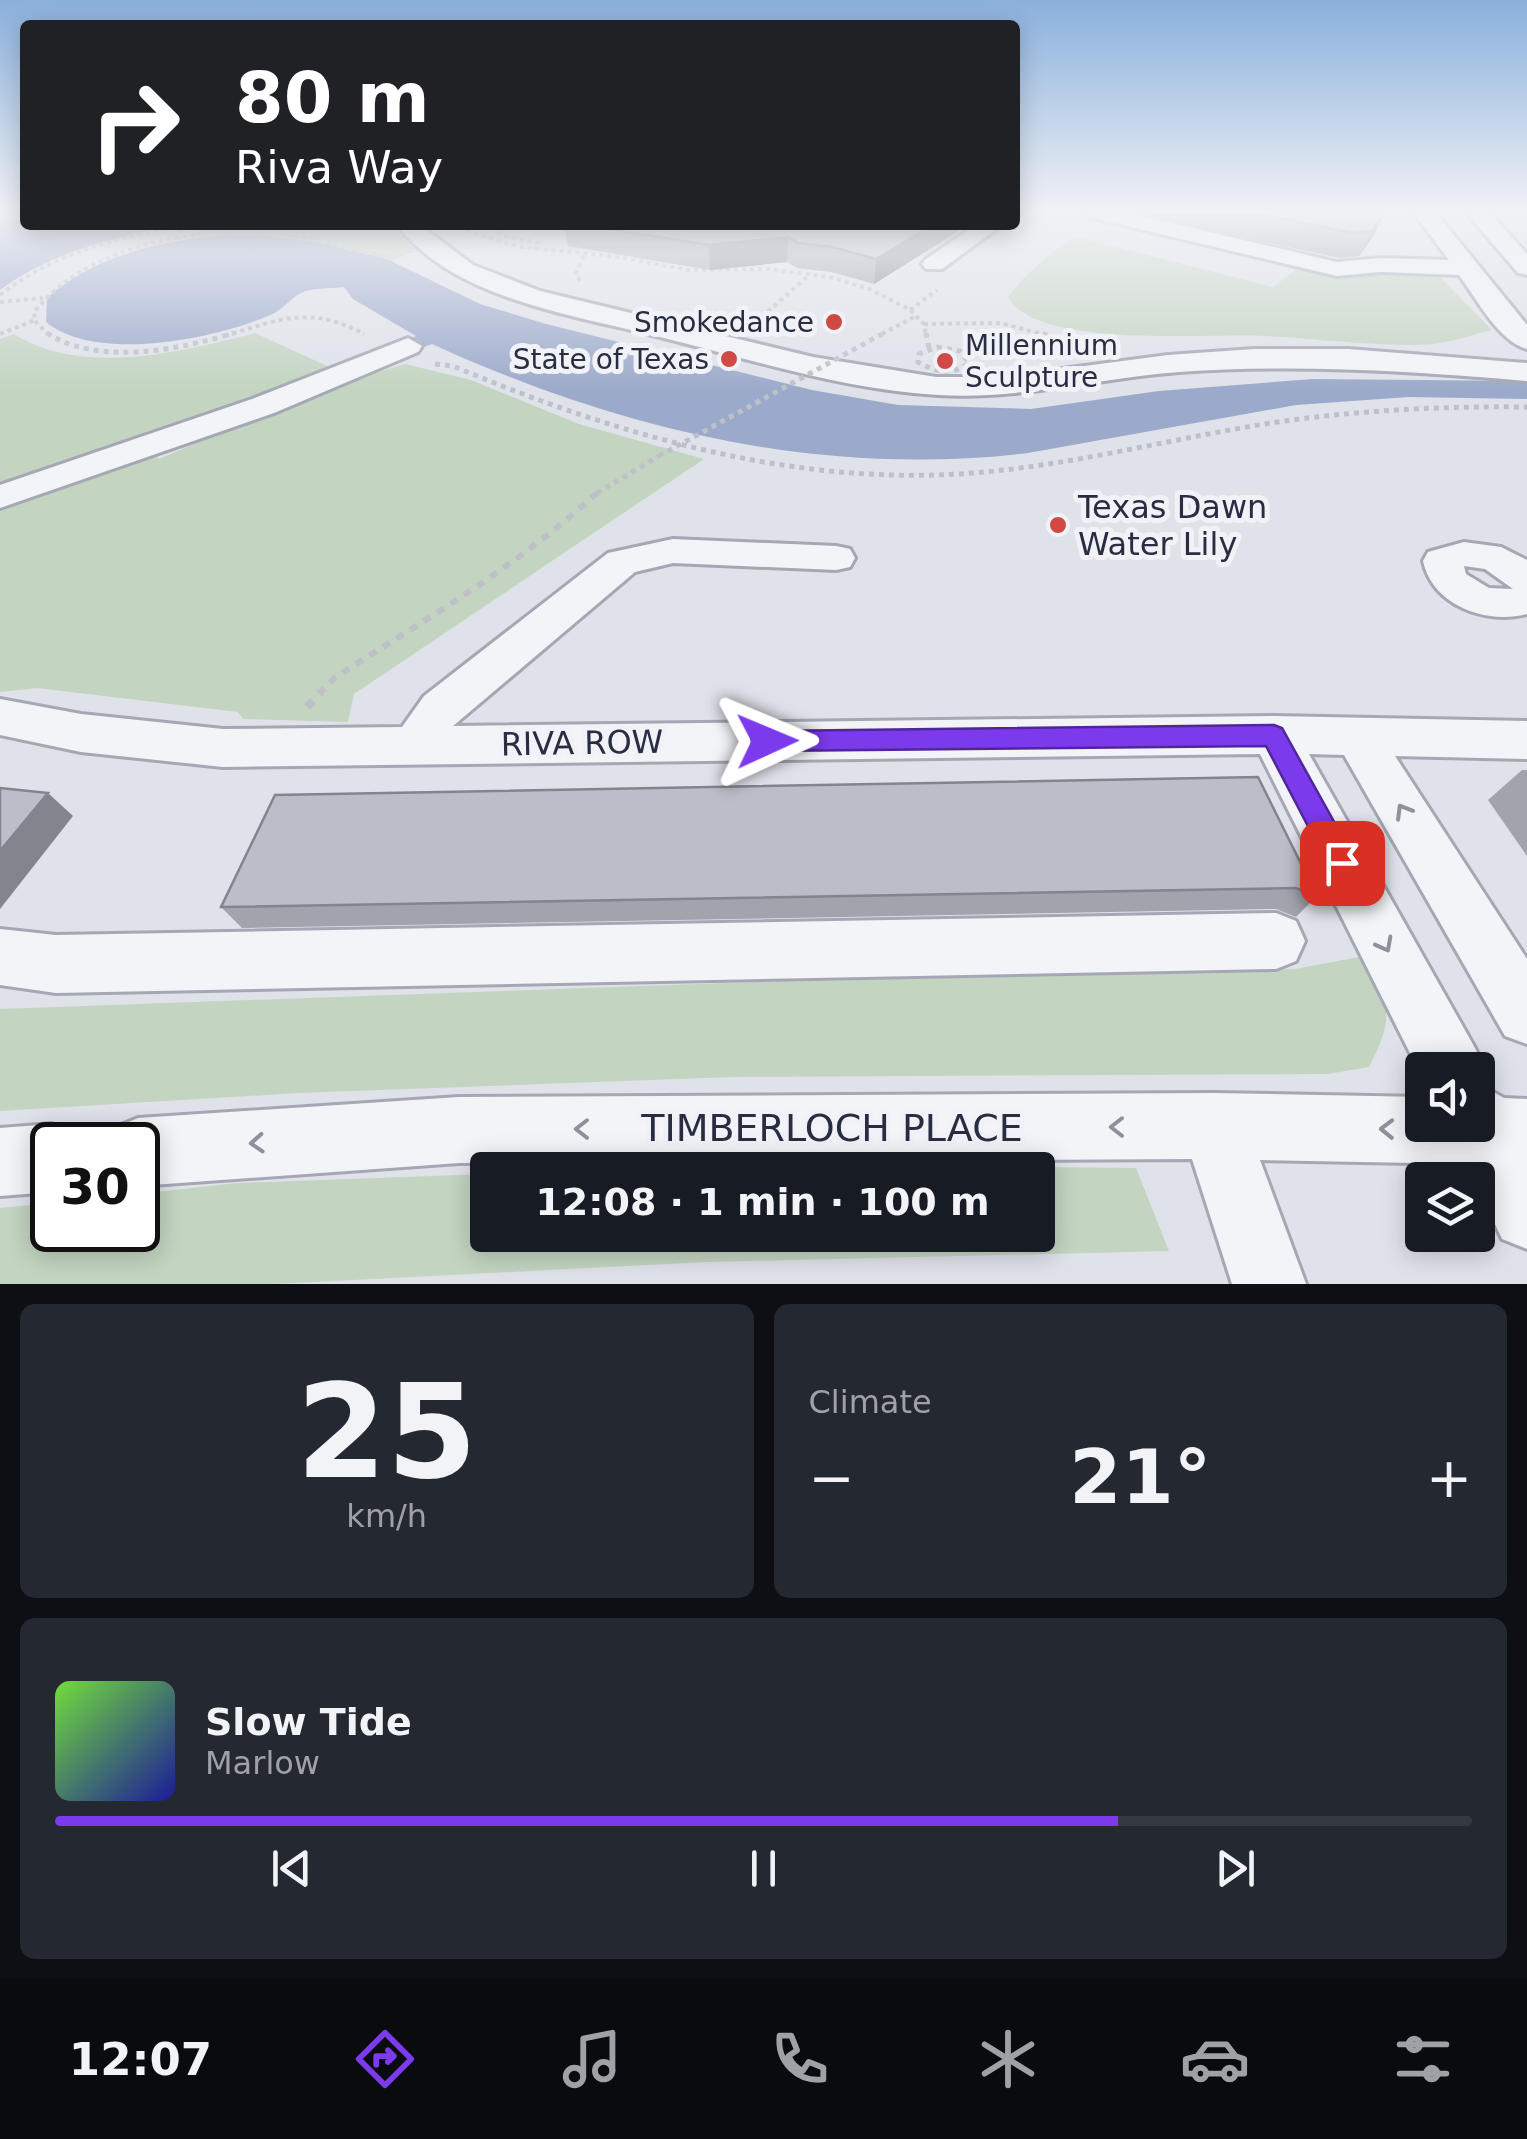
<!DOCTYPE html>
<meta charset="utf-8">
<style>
body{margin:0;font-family:"DejaVu Sans",sans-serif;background:#242831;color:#f1f3f6;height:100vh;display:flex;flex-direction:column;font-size:38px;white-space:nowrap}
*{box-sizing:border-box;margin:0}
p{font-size:32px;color:#9ea1a6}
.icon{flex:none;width:55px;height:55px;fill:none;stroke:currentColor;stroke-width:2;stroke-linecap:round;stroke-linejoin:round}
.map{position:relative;height:1284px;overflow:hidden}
.sheet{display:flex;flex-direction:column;gap:20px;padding:20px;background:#0d0f14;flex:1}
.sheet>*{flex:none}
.banner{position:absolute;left:20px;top:20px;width:1000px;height:210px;border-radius:10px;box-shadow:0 5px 25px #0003;background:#202124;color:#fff;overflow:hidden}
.buttons{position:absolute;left:1405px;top:1052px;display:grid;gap:20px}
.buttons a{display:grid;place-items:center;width:90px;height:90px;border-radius:10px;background:#171b24;box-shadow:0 5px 25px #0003;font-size:50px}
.speed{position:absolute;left:30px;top:1122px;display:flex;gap:20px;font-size:50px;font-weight:700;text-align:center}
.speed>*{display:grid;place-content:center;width:130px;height:130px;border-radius:50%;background:#171b24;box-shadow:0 5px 25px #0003;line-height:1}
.speed .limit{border:5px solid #111;border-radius:15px;background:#fff;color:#111}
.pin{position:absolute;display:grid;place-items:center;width:85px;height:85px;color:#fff;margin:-42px;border-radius:20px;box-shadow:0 5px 15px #0006}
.me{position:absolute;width:110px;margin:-55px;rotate:89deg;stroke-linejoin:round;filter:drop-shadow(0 0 8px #0008)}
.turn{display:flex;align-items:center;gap:35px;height:210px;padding:0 50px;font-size:45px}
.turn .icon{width:130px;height:130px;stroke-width:2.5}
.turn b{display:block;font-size:70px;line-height:85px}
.big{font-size:75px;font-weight:700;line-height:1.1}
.sheet .widget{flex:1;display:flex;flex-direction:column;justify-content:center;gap:15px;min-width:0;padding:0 35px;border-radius:15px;background:#242831}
.sheet .dial{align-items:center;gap:0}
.dial b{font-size:130px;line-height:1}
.song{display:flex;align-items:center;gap:30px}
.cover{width:120px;height:120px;border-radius:15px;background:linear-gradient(135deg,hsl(100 70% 55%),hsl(240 70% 35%))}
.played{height:10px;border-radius:5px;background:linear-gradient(90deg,#7c3aed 75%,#363941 75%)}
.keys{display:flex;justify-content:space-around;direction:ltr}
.heat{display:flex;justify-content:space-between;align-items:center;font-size:55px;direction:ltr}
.sheet .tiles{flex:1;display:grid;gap:20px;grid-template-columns:1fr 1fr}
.widget:last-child{grid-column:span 2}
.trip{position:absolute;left:470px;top:1152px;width:585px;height:100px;border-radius:10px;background:#171b24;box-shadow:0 5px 25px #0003;font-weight:700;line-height:100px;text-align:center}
.tabs{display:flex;height:160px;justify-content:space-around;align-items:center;background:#090b0e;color:#9ea1a6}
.tabs .icon{width:70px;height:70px}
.tabs .selected{color:#7c3aed}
.tabs b{font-size:45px;color:#f1f3f6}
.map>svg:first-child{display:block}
.green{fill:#c3d4c1}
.water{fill:#9ba9ca}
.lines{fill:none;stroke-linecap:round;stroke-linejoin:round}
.minor-casing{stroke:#a5a8b4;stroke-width:6}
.path-far3{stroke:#bec0c8;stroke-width:4;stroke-dasharray:4 4;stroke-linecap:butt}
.path-far2{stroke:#bec0c8;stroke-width:5;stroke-dasharray:5 5;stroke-linecap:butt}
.path-far1{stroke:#bec0c8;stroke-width:6;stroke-dasharray:8 8;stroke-linecap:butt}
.path{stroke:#bec0c8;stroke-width:8;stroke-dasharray:9 9;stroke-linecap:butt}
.minor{fill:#f3f4f8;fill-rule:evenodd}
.path-bridge{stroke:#bec0c8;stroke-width:5;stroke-dasharray:5 5;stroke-linecap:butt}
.wall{fill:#a1a3ad}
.shaded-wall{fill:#83848d}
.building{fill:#bbbdc9;stroke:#83848d;stroke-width:2.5}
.oneway{stroke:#8e909c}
.route{fill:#7c3aed;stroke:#51269a;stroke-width:2.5}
.poi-dot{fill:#d04a44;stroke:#f0f2f7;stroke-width:4}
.labels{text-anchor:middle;stroke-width:10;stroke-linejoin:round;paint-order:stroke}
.far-poi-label{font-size:28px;fill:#292d41;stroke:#f0f2f7;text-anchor:end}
.poi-label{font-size:32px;fill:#292d41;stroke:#f0f2f7;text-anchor:start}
.street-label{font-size:32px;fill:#292d41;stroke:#f0f2f7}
.near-street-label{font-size:38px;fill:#292d41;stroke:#f0f2f7}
</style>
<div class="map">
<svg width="1527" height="1284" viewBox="0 0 1527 1284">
<rect width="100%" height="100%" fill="#e0e2ea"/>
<g class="green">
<path d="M 202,225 L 391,225 L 415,251 L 391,261 L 287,238 L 240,235 L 199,238 Z"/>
<path d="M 1076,237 L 1273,287 L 1302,265 L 1440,277 L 1492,330 C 1472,335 1452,342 1432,344 C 1384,348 1314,338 1264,336 C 1211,333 1035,349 1008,297 C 1026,273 1049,253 1076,237 Z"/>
<path d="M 255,333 L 338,371 L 0,493 L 0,339 L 14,334 C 82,377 182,352 255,333 Z"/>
<path d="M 405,364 L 471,380 L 579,424 L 704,459 L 354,694 L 348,722 L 243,719 L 238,712 L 37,688 L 0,692 L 0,506 L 153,453 L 159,459 L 319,390 Z"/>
<path d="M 1365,956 C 1389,1008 1396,1014 1369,1067 L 1328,1074 L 732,1077 L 298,1093 L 0,1111 L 0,1009 L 754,982 L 1295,969 Z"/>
<path d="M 778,1164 L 1136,1168 L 1169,1251 L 707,1262 L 275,1284 L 0,1284 L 0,1208 L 52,1203 L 52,1230 L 138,1230 L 138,1194 L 237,1183 L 487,1174 L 488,1235 L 1038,1235 L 1038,1170 L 603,1170 Z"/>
</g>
<g class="water">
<path d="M 0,212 L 25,212 L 25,225 L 178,225 C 117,236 51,252 0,290 Z"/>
<path d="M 257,235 L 316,242 L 387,259 L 480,304 L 546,324 L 812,390 L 898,405 L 1031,409 L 1159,391 L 1313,379 L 1527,381 L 1527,399 L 1409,397 L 1296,405 L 1028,453 C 821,478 620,430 432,344 L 416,350 L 403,343 L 416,336 L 353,299 L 344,287 C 331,289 310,287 299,294 C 288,301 281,311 268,316 C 213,339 96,363 46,322 L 47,298 C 102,249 186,234 257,235 Z"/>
</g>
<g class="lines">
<g class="minor-casing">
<g id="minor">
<path d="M 1086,212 L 1124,212 L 1337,262 L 1381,258 L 1449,260 L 1413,212 L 1435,212 L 1527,325 L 1527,349 C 1499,342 1476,298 1459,275 L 1381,272 L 1337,276 L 1089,217 Z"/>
<path d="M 1466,212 L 1489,212 L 1527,254 L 1527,275 L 1518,273 Z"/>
<path d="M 397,225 L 420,225 L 473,265 L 540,291 L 813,357 L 936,377 L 1001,377 L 1168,355 L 1254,349 L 1348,349 L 1527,363 L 1527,381 C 1410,371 1296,364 1179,372 C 1099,378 1019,400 938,395 C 846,390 753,360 664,338 C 601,322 534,311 475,284 C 445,270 417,251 397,225 Z"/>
<path d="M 976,225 L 1002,225 L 942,269 L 926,269 L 922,264 L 926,259 Z"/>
<path d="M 408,338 L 422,346 L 418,352 L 274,413 L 0,508 L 0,485 L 252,399 Z"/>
<path d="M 673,539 L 836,546 L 850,549 L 855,558 L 850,567 L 836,570 L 673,563 L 635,572 L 453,726 L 1274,716 L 1527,721 L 1527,759 L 1395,756 L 1527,959 L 1527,1044 L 1505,1036 L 1344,755 L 1309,754 L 1475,1048 L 1485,1070 L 1479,1084 L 1504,1098 L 1527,1099 L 1527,1249 L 1502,1239 L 1478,1188 L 1478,1180 L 1474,1180 L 1466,1164 L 1260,1160 L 1306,1284 L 1232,1284 L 1192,1159 L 459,1163 L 138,1186 L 138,1145 L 107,1145 L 114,1128 L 138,1118 L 459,1097 L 1214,1093 L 1422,1097 L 1422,1125 L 1478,1125 L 1478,1070 L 1422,1070 L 1422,1077 L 1260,754 L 223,767 L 81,752 L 0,735 L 0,699 L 81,714 L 223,729 L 402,727 L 424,696 L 608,553 Z"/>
<path d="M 1464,542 L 1501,547 L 1527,560 L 1527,614 C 1486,625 1432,605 1423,561 L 1428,552 ZM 1464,566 L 1485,569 L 1513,589 L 1489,588 L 1466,574 Z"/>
<path d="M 1276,913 L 1296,921 L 1305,941 L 1296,961 L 1276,969 L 56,993 L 0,985 L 0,929 L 56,935 Z"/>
<path d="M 52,1124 L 76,1134 L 81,1145 L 52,1145 L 52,1192 L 0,1196 L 0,1128 Z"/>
</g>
</g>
<g class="path-far3">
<path d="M 493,225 L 501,235 L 539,243 L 534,249"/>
<path d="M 1020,230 L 1047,212"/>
<path d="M 466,231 L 520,247 L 612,256 L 689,270 L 768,269 L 830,277 L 870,289 L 910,310 L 924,324 L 926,336"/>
<path d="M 259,233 L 268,225"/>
<path d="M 225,234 L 241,225"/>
<path d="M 193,238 L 197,225"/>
<path d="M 580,281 L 576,274 L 584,254"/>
<path d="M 0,295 C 54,253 116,237 182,226 L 178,240"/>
<path d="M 0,302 L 43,298"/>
<path d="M 910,310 L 937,290"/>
<path d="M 739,317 L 770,319 L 780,330"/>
<path d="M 762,317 L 810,274"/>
<path d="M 35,321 L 50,336"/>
<path d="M 924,324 L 1001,323 L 1049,336"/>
<path d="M 0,334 L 35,320 L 34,312 C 95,237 215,224 306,238 C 337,242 366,258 397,256"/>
<path d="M 882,334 L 916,316"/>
<path d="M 225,336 C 280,319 310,305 364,334"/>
</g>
<g class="path-far2">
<path d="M 47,333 C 97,366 179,350 234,333"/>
<path d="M 926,333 L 929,348"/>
<path d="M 1043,333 L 1071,349"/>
<path d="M 937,347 L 960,351 L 969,363 C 952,376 935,372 918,362 L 919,354 Z"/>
<path d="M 435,364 L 453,366 C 617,435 793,487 973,473 C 1076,465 1177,437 1278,422 C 1361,410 1444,406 1527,407"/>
<path d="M 597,493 L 659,456"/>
</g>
<path class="path-far1" d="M 319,694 L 334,678 C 425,620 521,564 600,490"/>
<path class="path" d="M 307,707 L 321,692"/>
<use href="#minor" class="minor"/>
<path class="path-bridge" d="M 659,456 L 882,334"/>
</g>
<g class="wall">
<path d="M 1128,212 L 1385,212 L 1375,233 L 1359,256 L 1339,258 Z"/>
<path d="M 564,225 L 968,225 L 874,284 L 831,272 L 797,268 L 787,262 L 710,270 L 568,246 Z"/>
<path d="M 1522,770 L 1527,770 L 1527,856 L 1488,800 Z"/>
<path d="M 1258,777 L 1317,896 L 1296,917 L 1276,909 L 242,928 L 221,907 Z"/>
</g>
<g class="shaded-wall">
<path d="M 1385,212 L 1375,233 L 1359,256 L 1372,231 Z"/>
<path d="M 933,225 L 968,225 L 874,284 L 876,259 Z"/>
<path d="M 788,237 L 787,262 L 710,270 L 709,245 Z"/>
<path d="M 48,793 L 73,816 L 0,909 L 0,851 Z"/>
</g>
<g class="building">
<path d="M 1250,212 L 1385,212 L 1372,231 L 1352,233 Z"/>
<path d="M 582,225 L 933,225 L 876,259 L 832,247 L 798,243 L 788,237 L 709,245 Z"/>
<path d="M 1258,777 L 1317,896 L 1296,888 L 221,907 L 275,795 Z"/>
<path d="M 0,788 L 48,793 L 0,851 Z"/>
</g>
<defs><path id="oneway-chevron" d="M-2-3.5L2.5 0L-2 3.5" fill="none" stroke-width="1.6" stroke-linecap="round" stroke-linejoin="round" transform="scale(2.5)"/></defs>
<g class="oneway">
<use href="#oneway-chevron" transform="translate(1403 811) rotate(-121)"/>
<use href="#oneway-chevron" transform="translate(1385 945) rotate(62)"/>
<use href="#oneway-chevron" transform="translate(1117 1127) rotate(180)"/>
<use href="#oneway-chevron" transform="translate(582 1129) rotate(180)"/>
<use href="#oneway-chevron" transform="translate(1387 1129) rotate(-179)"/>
<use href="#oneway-chevron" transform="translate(257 1143) rotate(176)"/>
</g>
<linearGradient id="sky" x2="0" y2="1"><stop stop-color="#89b0dc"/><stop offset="0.54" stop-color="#f1f2f6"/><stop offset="1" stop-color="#f1f2f6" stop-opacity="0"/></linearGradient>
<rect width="1527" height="392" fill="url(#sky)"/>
<path class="route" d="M 1274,725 L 1282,728 L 1352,854 L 1356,863 L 1352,872 L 1342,876 L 1332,872 L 1266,746 L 767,751 L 758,748 L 755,741 L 758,734 L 767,731 Z"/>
<g class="poi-dot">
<circle cx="834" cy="322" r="10"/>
<circle cx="729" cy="359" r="10"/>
<circle cx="945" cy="361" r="10"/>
<circle cx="1058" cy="525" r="10"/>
</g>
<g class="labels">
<g class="far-poi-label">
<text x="814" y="332">Smokedance</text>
<text x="965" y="355" text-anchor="start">Millennium<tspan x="965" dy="32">Sculpture</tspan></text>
<text x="709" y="369">State of Texas</text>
</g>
<g class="poi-label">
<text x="1078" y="518">Texas Dawn<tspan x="1078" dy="37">Water Lily</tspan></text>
</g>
<g class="street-label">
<text transform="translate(582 743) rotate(-1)" y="11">RIVA ROW</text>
</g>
<g class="near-street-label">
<text x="832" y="1141">TIMBERLOCH PLACE</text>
</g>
</g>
</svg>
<div class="buttons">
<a><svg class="icon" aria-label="sound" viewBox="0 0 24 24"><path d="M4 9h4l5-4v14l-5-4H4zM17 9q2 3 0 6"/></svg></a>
<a><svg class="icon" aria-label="layers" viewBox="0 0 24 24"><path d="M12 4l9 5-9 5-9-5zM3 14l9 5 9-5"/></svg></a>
</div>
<div class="speed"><div class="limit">30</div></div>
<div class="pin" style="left:1342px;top:863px;background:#d93025"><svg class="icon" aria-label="arrive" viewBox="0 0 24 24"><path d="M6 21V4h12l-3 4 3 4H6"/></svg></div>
<svg class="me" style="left:767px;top:741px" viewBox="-20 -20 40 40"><path d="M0-17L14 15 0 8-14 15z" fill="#7c3aed" stroke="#fff" stroke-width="4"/></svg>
<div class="trip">12:08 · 1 min · 100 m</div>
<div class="banner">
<div class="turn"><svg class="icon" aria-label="right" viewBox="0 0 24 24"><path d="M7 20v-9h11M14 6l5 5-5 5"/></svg><div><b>80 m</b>Riva Way</div></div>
</div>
</div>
<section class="sheet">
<div class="tiles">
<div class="widget dial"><b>25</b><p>km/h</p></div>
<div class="widget"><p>Climate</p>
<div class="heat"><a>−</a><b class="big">21°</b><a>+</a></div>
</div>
<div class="widget">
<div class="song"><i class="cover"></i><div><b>Slow Tide</b><p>Marlow</p></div></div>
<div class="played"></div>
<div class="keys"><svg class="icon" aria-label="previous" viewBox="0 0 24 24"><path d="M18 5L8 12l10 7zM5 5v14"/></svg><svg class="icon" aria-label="pause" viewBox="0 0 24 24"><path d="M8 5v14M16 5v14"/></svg><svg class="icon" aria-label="next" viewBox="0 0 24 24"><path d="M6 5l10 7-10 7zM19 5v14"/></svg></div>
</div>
</div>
</section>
<nav class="tabs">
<b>12:07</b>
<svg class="icon selected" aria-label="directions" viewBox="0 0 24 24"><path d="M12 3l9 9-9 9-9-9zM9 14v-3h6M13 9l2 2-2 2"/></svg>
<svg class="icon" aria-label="music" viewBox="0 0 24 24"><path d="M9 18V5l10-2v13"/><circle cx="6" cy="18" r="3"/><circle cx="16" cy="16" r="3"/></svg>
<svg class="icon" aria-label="phone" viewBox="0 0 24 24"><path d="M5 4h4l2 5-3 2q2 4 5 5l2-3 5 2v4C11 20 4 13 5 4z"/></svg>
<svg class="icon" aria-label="climate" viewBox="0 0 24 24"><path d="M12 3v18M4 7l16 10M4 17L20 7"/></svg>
<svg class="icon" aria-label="car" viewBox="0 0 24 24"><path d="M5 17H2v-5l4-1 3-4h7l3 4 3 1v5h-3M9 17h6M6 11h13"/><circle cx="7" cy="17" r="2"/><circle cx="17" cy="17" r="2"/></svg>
<svg class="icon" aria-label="filters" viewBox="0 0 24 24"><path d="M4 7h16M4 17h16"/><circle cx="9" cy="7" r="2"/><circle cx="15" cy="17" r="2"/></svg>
</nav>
